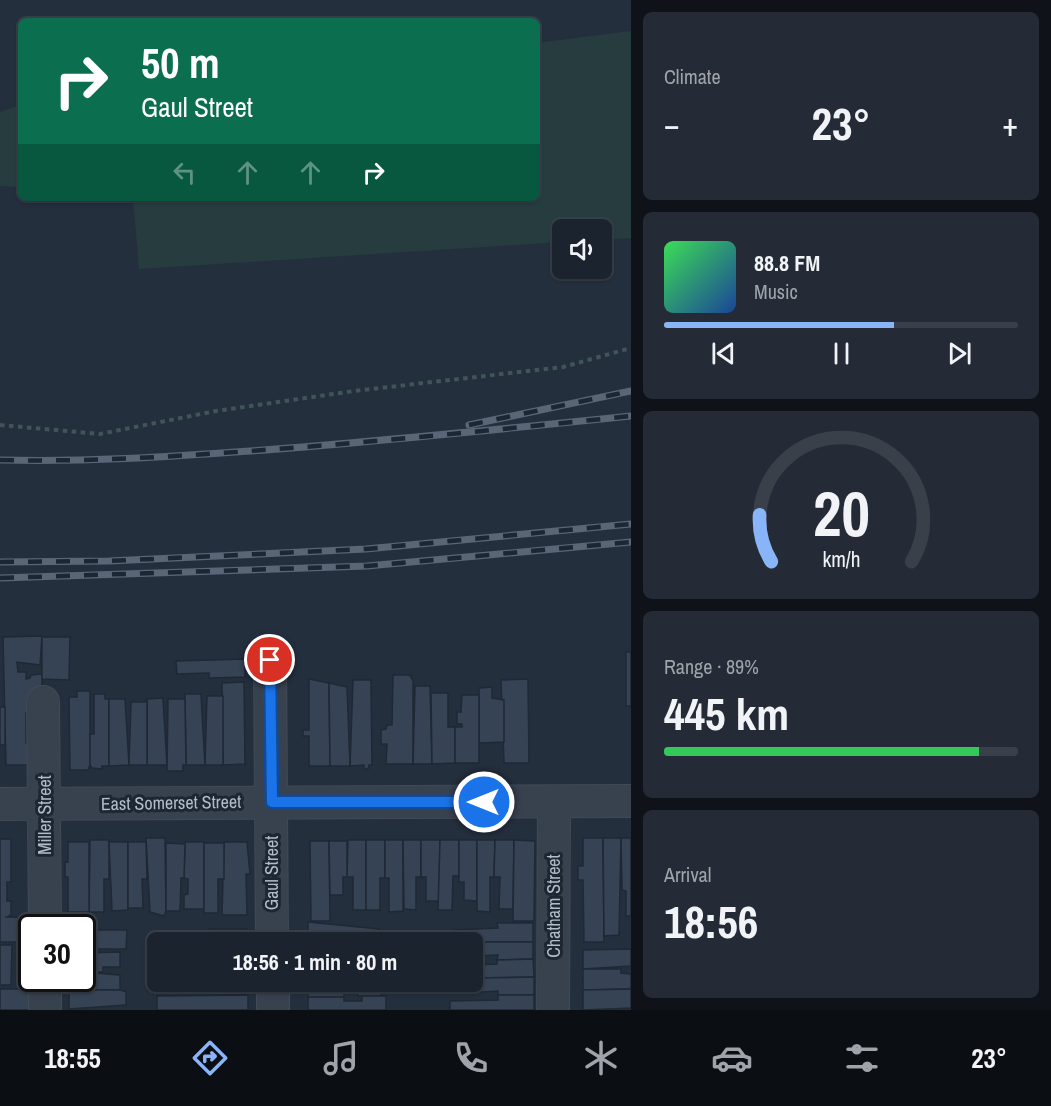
<!DOCTYPE html>
<meta charset="utf-8">
<style>
body{margin:0;font-family:"Archivo Narrow",sans-serif;background:#242b36;color:#f1f3f6;height:100vh;display:flex;flex-direction:column;font-size:22px;white-space:nowrap}
*{box-sizing:border-box;margin:0}
p{font-size:20px;color:#a0a4aa}
.icon{flex:none;width:33px;height:33px;fill:none;stroke:currentColor;stroke-width:2;stroke-linecap:round;stroke-linejoin:round}
.map{position:relative;flex:1;overflow:hidden}
.sheet{display:flex;flex-direction:column;gap:12px;padding:12px;background:#0f1319;width:420px}
.sheet>*{flex:none}
.guide{position:absolute;left:18px;top:18px;width:522px;height:183px;border-radius:9px;box-shadow:0 2px 4px #0004,0 0 0 2px #39404a;background:#0b6e4f;color:#fff;overflow:hidden}
.tools{position:absolute;left:552px;top:219px;display:grid;gap:12px}
.tools a{display:grid;place-items:center;width:60px;height:60px;border-radius:9px;background:#1b232e;box-shadow:0 2px 4px #0004,0 0 0 2px #39404a;font-size:30px}
.speed{position:absolute;left:18px;top:914px;display:flex;gap:12px;font-size:30px;font-weight:700;text-align:center}
.speed>*{display:grid;place-content:center;width:78px;height:78px;border-radius:50%;background:#1b232e;box-shadow:0 2px 4px #0004,0 0 0 2px #39404a;line-height:1}
.speed .limit{border:3px solid #111;border-radius:9px;background:#fff;color:#111}
.pin{position:absolute;display:grid;place-items:center;width:51px;height:51px;color:#fff;margin:-26px;border:3px solid #fff;border-radius:50%;box-shadow:0 2px 6px #0007}
.me{position:absolute;width:66px;margin:-33px;rotate:270deg;stroke-linejoin:round;filter:drop-shadow(0 0 4px #0008)}
.turn{display:flex;align-items:center;gap:21px;height:126px;padding:0 24px;font-size:27px}
.turn .icon{width:78px;height:78px;stroke-width:2.5}
.turn b{display:block;font-size:42px;line-height:51px}
.lanes{display:flex;align-items:center;height:57px;padding:0 24px;background:#0003;justify-content:center;gap:30px;direction:ltr}
.lanes .off{opacity:.35}
.big{font-size:45px;font-weight:700;line-height:1.1}
.sheet .card{flex:1;display:flex;flex-direction:column;justify-content:center;gap:9px;min-width:0;padding:0 21px;border-radius:9px;background:#242b36}
.sheet .dial{align-items:center;gap:0}
.dial svg{height:156px;overflow:visible;fill:none;stroke:#39404a;stroke-width:7;stroke-linecap:round;text-anchor:middle}
.dial text{fill:#f1f3f6;stroke:none}
.song{display:flex;align-items:center;gap:18px}
.cover{width:72px;height:72px;border-radius:9px;background:linear-gradient(135deg,hsl(130 70% 55%),hsl(220 70% 35%))}
.played{height:6px;border-radius:3px;background:linear-gradient(90deg,#8ab4f8 65%,#39404a 65%)}
.keys{display:flex;justify-content:space-around;direction:ltr}
.heat{display:flex;justify-content:space-between;align-items:center;font-size:33px;direction:ltr}
.charge{height:9px;border-radius:4px;background:linear-gradient(90deg,#34c759 89%,#39404a 0)}
.trip{position:absolute;left:147px;top:932px;width:336px;height:60px;border-radius:9px;background:#1b232e;box-shadow:0 2px 4px #0004,0 0 0 2px #39404a;font-weight:700;line-height:60px;text-align:center}
.tab-bar{display:flex;height:96px;justify-content:space-around;align-items:center;background:#0b0e12;color:#a0a4aa}
.tab-bar .icon{width:42px;height:42px}
.tab-bar .current{color:#8ab4f8}
.tab-bar b{font-size:27px;color:#f1f3f6}
main{display:flex;flex:1;min-height:0}
.map>svg:first-child{display:block}
.green{fill:#263c3f}
.building{fill:#364354;stroke:#1f2835;stroke-width:1.5}
.lines{fill:none;stroke-linecap:round;stroke-linejoin:round}
.minor-casing{stroke:#414a57;stroke-width:34}
.path{stroke:#3f5557;stroke-width:4;stroke-dasharray:4.5 4.5;stroke-linecap:butt}
.minor{stroke:#38414e;stroke-width:32}
.rail-casing{stroke:#5a6575;stroke-width:7}
.rail{stroke:#1d2633;stroke-width:4.5;stroke-dasharray:14;stroke-linecap:butt}
.route-casing{stroke:#114b97;stroke-width:15}
.route{stroke:#1a73e8;stroke-width:10}
.labels{text-anchor:middle;stroke-width:6;stroke-linejoin:round;paint-order:stroke}
.street-label{font-size:18px;fill:#b4bcc9;stroke:#1d2633}
</style>
<main>
<div class="map">
<svg width="631" height="1010" viewBox="0 0 631 1010">
<rect width="100%" height="100%" fill="#242f3e"/>
<g class="green">
<path d="M 631,31 L 631,238 L 602,240 L 602,230 L 562,230 L 562,242 L 139,269 L 133,198 L 537,198 L 537,43 Z"/>
<path d="M 21,105 L 21,187 L 0,186 L 0,112 Z"/>
</g>
<g class="building">
<path d="M 42,636 L 40,665 L 17,662 L 18,672 L 26,672 L 26,679 L 30,678 L 31,675 L 42,674 L 42,713 L 26,713 L 26,743 L 30,743 L 30,765 L 6,765 L 3,637 Z"/>
<path d="M 42,637 L 70,637 L 69,680 L 42,679 Z"/>
<rect x="626" y="652" width="5" height="54"/>
<path d="M 245,659 L 245,677 L 209,678 L 209,673 L 177,674 L 176,661 Z"/>
<path d="M 393,675 L 410,675 L 413,681 L 413,764 L 386,764 L 387,744 L 381,744 L 381,730 L 386,729 L 387,725 L 392,725 Z"/>
<path d="M 309,679 L 329,683 L 330,766 L 309,766 L 309,736 L 303,736 L 303,730 L 309,730 Z"/>
<path d="M 528,679 L 529,763 L 504,763 L 501,680 Z"/>
<path d="M 353,680 L 371,680 L 372,765 L 369,765 L 368,769 L 364,769 L 364,765 L 350,766 Z"/>
<path d="M 244,682 L 245,764 L 223,765 L 222,683 Z"/>
<path d="M 329,683 L 347,687 L 350,766 L 330,766 Z"/>
<path d="M 415,686 L 430,686 L 432,764 L 413,764 Z"/>
<path d="M 492,687 L 492,698 L 504,700 L 504,742 L 479,743 L 479,688 Z"/>
<path d="M 77,691 L 90,691 L 90,765 L 88,770 L 70,770 L 69,697 L 77,697 Z"/>
<path d="M 431,693 L 448,693 L 448,727 L 455,727 L 455,763 L 432,764 Z"/>
<path d="M 94,694 L 105,694 L 105,699 L 109,699 L 109,766 L 102,766 L 102,769 L 92,768 L 90,765 L 90,734 L 94,734 Z"/>
<path d="M 185,694 L 201,694 L 205,765 L 186,765 Z"/>
<path d="M 462,695 L 479,695 L 479,763 L 455,763 L 455,727 L 462,727 L 462,724 L 457,724 L 457,712 L 461,712 Z"/>
<path d="M 207,696 L 223,696 L 223,765 L 205,765 Z"/>
<path d="M 163,698 L 167,765 L 147,765 L 147,699 Z"/>
<path d="M 109,699 L 125,699 L 129,765 L 109,766 Z"/>
<path d="M 168,699 L 185,699 L 186,765 L 183,765 L 183,771 L 167,771 Z"/>
<path d="M 131,702 L 147,702 L 147,765 L 129,765 Z"/>
<rect x="0" y="707" width="5" height="38"/>
<path d="M 146,838 L 165,838 L 166,911 L 164,916 L 150,912 Z"/>
<path d="M 583,838 L 603,838 L 604,942 L 584,942 L 583,880 L 578,880 L 578,866 L 583,866 Z"/>
<path d="M 603,838 L 621,838 L 619,935 L 604,936 Z"/>
<path d="M 621,838 L 631,838 L 631,916 L 626,916 L 626,891 L 622,890 Z"/>
<path d="M 0,839 L 11,839 L 11,882 L 7,882 L 7,901 L 11,901 L 11,915 L 7,917 L 30,918 L 29,942 L 0,942 Z"/>
<path d="M 90,840 L 109,840 L 109,879 L 104,879 L 104,912 L 89,912 Z"/>
<path d="M 348,840 L 366,840 L 366,910 L 353,910 L 353,877 L 347,877 Z"/>
<path d="M 366,840 L 385,840 L 385,878 L 380,878 L 380,910 L 366,910 Z"/>
<path d="M 385,840 L 403,840 L 403,911 L 389,912 L 389,878 L 385,878 Z"/>
<path d="M 403,840 L 421,840 L 421,877 L 416,877 L 416,910 L 404,909 Z"/>
<path d="M 421,840 L 440,840 L 439,901 L 426,901 L 426,877 L 421,877 Z"/>
<path d="M 440,840 L 459,840 L 459,876 L 453,876 L 452,910 L 438,910 Z"/>
<path d="M 459,840 L 477,840 L 477,901 L 464,900 L 464,882 L 459,882 Z"/>
<path d="M 477,840 L 495,840 L 494,877 L 490,877 L 490,912 L 477,911 Z"/>
<path d="M 495,840 L 514,840 L 513,909 L 499,909 L 500,877 L 494,877 Z"/>
<path d="M 514,840 L 535,841 L 534,921 L 513,921 Z"/>
<path d="M 310,841 L 329,841 L 330,921 L 311,921 Z"/>
<path d="M 329,841 L 347,841 L 347,877 L 343,877 L 343,895 L 330,895 Z"/>
<path d="M 68,842 L 89,842 L 89,912 L 68,912 L 68,877 L 65,877 L 65,862 L 68,862 Z"/>
<path d="M 109,842 L 128,842 L 128,910 L 112,911 Z"/>
<path d="M 128,842 L 146,842 L 147,879 L 142,879 L 143,908 L 128,908 Z"/>
<path d="M 185,842 L 204,842 L 204,909 L 184,909 L 184,895 L 188,894 L 188,879 L 184,878 Z"/>
<path d="M 224,842 L 247,842 L 250,874 L 246,874 L 247,915 L 222,915 Z"/>
<path d="M 166,843 L 185,844 L 184,878 L 181,878 L 180,911 L 166,911 Z"/>
<path d="M 204,843 L 224,843 L 224,879 L 218,879 L 218,913 L 204,913 Z"/>
<path d="M 308,922 L 379,929 L 379,942 L 308,942 Z"/>
<path d="M 497,923 L 533,923 L 533,942 L 454,942 L 453,930 L 498,928 Z"/>
<path d="M 209,929 L 247,929 L 247,942 L 175,942 L 175,934 L 210,934 Z"/>
<path d="M 82,930 L 127,930 L 126,949 L 82,949 Z"/>
<path d="M 472,942 L 533,942 L 533,959 L 497,960 L 498,955 L 472,956 Z"/>
<path d="M 0,945 L 12,945 L 11,985 L 0,985 Z"/>
<path d="M 631,949 L 631,966 L 583,969 L 583,950 Z"/>
<path d="M 120,952 L 120,967 L 103,967 L 103,972 L 82,972 L 82,953 Z"/>
<path d="M 533,959 L 534,977 L 472,978 L 472,965 L 497,964 L 497,960 Z"/>
<path d="M 583,969 L 621,969 L 621,973 L 631,974 L 631,989 L 583,990 Z"/>
<path d="M 82,972 L 120,975 L 120,990 L 69,990 L 69,978 L 82,978 Z"/>
<path d="M 534,977 L 534,995 L 498,995 L 498,991 L 465,993 L 461,991 L 461,981 L 472,981 L 472,978 Z"/>
<path d="M 308,981 L 381,981 L 381,996 L 358,996 L 358,992 L 344,992 L 344,997 L 308,997 Z"/>
<rect x="0" y="989" width="31" height="21"/>
<path d="M 631,989 L 631,1008 L 583,1010 L 583,990 Z"/>
<path d="M 69,990 L 121,990 L 126,992 L 126,1005 L 69,1009 Z"/>
<path d="M 248,995 L 248,1010 L 157,1010 L 157,996 Z"/>
<path d="M 498,995 L 534,995 L 534,1010 L 450,1010 L 450,1001 L 498,1000 Z"/>
<path d="M 362,996 L 386,996 L 386,1010 L 308,1010 L 308,997 L 344,997 L 344,1001 L 362,1001 Z"/>
</g>
<g class="lines">
<g class="minor-casing">
<g id="minor">
<path d="M 270,660 L 272,942"/>
<path d="M 43,702 L 45,927"/>
<path d="M 0,804 L 631,801"/>
<path d="M 45,978 L 45,1010"/>
<path d="M 273,981 L 273,1010"/>
<path d="M 553,1010 L 554,802"/>
</g>
</g>
<path class="path" d="M 0,425 L 100,434 L 216,411 L 354,391 L 563,367 L 631,348"/>
<use href="#minor" class="minor"/>
<g class="rail-casing">
<g id="rail">
<path d="M 469,425 L 631,391"/>
<path d="M 0,460 C 84,462 167,457 250,451 C 377,442 504,429 631,416"/>
<path d="M 0,562 L 109,561 L 366,549 L 631,524"/>
<path d="M 0,578 L 367,566 L 631,542"/>
</g>
</g>
<use href="#rail" class="rail"/>
</g>
<g class="lines">
<g class="route-casing">
<path id="route" d="M 270,660 L 272,802 L 484,802"/>
</g>
<use href="#route" class="route"/>
</g>
<g class="labels">
<g class="street-label">
<text transform="translate(171 803) rotate(-1)" y="6">East Somerset Street</text>
<text transform="translate(45 815) rotate(-90)" y="6">Miller Street</text>
<text transform="translate(272 873) rotate(-90)" y="6">Gaul Street</text>
<text transform="translate(554 906) rotate(-90)" y="6">Chatham Street</text>
</g>
</g>
</svg>
<div class="tools">
<a><svg class="icon" aria-label="sound" viewBox="0 0 24 24"><path d="M4 9h4l5-4v14l-5-4H4zM17 9q2 3 0 6"/></svg></a>
</div>
<div class="speed"><div class="limit">30</div></div>
<div class="pin" style="left:270px;top:660px;background:#d93025"><svg class="icon" aria-label="arrive" viewBox="0 0 24 24"><path d="M6 21V4h12l-3 4 3 4H6"/></svg></div>
<svg class="me" style="left:484px;top:802px" viewBox="-20 -20 40 40"><circle r="17" fill="#1a73e8" stroke="#fff" stroke-width="3"/><path d="M0-11L8 9 0 5-8 9z" fill="#fff"/></svg>
<div class="trip">18:56 · 1 min · 80 m</div>
<div class="guide">
<div class="turn"><svg class="icon" aria-label="right" viewBox="0 0 24 24"><path d="M7 20v-9h11M14 6l5 5-5 5"/></svg><div><b>50 m</b>Gaul Street</div></div>
<div class="lanes"><svg class="icon off" aria-label="left" viewBox="0 0 24 24"><path d="M17 20v-9H6M10 6l-5 5 5 5"/></svg><svg class="icon off" aria-label="ahead" viewBox="0 0 24 24"><path d="M12 20V5M6 11l6-6 6 6"/></svg><svg class="icon off" aria-label="ahead" viewBox="0 0 24 24"><path d="M12 20V5M6 11l6-6 6 6"/></svg><svg class="icon" aria-label="right" viewBox="0 0 24 24"><path d="M7 20v-9h11M14 6l5 5-5 5"/></svg></div>
</div>
</div>
<section class="sheet">
<div class="card"><p>Climate</p>
<div class="heat"><a>−</a><b class="big">23°</b><a>+</a></div>
</div>
<div class="card">
<div class="song"><i class="cover"></i><div><b>88.8 FM</b><p>Music</p></div></div>
<div class="played"></div>
<div class="keys"><svg class="icon" aria-label="previous" viewBox="0 0 24 24"><path d="M18 5L8 12l10 7zM5 5v14"/></svg><svg class="icon" aria-label="pause" viewBox="0 0 24 24"><path d="M8 5v14M16 5v14"/></svg><svg class="icon" aria-label="next" viewBox="0 0 24 24"><path d="M6 5l10 7-10 7zM19 5v14"/></svg></div>
</div>
<div class="card dial"><svg viewBox="0 0 100 80">
<path d="M14 69A42 42 0 1 1 86 69"/>
<path d="M14 69A42 42 0 0 1 8 45" stroke="#8ab4f8"/>
<text x="50" y="56" font-size="32" font-weight="700">20</text>
<text x="50" y="72" font-size="11">km/h</text>
</svg></div>
<div class="card"><p>Range · 89%</p><b class="big">445 km</b><div class="charge"></div></div>
<div class="card"><p>Arrival</p><b class="big">18:56</b></div>
</section>
</main>
<nav class="tab-bar">
<b>18:55</b>
<svg class="icon current" aria-label="directions" viewBox="0 0 24 24"><path d="M12 3l9 9-9 9-9-9zM9 14v-3h6M13 9l2 2-2 2"/></svg>
<svg class="icon" aria-label="music" viewBox="0 0 24 24"><path d="M9 18V5l10-2v13"/><circle cx="6" cy="18" r="3"/><circle cx="16" cy="16" r="3"/></svg>
<svg class="icon" aria-label="phone" viewBox="0 0 24 24"><path d="M5 4h4l2 5-3 2q2 4 5 5l2-3 5 2v4C11 20 4 13 5 4z"/></svg>
<svg class="icon" aria-label="climate" viewBox="0 0 24 24"><path d="M12 3v18M4 7l16 10M4 17L20 7"/></svg>
<svg class="icon" aria-label="car" viewBox="0 0 24 24"><path d="M5 17H2v-5l4-1 3-4h7l3 4 3 1v5h-3M9 17h6M6 11h13"/><circle cx="7" cy="17" r="2"/><circle cx="17" cy="17" r="2"/></svg>
<svg class="icon" aria-label="filters" viewBox="0 0 24 24"><path d="M4 7h16M4 17h16"/><circle cx="9" cy="7" r="2"/><circle cx="15" cy="17" r="2"/></svg>
<b>23°</b>
</nav>
